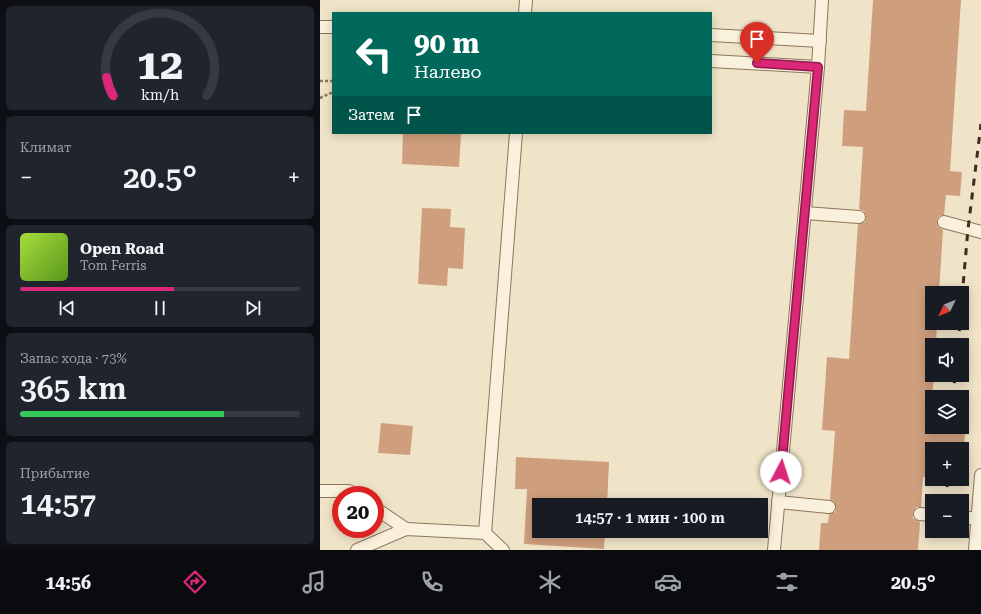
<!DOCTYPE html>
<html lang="ru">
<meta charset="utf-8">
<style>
body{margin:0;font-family:"Roboto Serif",serif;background:#20242c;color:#f1f3f6;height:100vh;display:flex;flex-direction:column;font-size:15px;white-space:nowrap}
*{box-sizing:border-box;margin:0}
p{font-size:13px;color:#9ea1a6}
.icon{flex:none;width:22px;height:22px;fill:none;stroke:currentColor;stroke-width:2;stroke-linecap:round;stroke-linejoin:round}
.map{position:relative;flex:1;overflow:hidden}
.sheet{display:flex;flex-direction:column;gap:6px;padding:6px;background:#0d0f14;width:320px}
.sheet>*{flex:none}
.hud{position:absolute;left:12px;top:12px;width:380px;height:122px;border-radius:0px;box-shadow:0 2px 10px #0003;background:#00695c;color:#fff;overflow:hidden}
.needle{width:26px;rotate:227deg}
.fabs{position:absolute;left:605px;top:286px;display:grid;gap:8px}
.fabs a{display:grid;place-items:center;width:44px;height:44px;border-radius:0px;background:#171b24;box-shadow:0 2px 10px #0003;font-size:20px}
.speed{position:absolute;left:12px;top:486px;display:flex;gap:8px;font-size:20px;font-weight:700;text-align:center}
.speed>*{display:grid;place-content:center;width:52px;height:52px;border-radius:50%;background:#171b24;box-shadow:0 2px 10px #0003;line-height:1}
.speed .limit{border:6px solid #d22;background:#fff;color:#111}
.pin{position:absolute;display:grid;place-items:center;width:34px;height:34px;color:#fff;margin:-41px -17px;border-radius:50% 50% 50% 0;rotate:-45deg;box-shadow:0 0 4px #0007}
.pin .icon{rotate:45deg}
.me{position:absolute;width:44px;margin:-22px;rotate:5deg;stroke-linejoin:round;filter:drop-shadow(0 0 3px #0008)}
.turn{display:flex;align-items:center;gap:14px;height:84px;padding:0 16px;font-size:18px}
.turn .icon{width:52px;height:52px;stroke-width:2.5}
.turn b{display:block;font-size:28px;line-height:34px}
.then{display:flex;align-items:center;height:38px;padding:0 16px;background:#0003;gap:8px;font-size:15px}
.big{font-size:30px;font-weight:600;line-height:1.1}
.sheet .card{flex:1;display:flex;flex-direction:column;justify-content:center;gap:6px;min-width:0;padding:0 14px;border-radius:6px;background:#20242c}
.sheet .dial{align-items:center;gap:0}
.dial svg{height:104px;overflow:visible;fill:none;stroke:#363941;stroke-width:7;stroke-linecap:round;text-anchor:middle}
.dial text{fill:#f1f3f6;stroke:none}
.song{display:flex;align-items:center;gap:12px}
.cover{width:48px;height:48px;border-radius:6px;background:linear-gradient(135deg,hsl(80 70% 55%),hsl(90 70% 35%))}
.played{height:4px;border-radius:2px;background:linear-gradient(90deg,#db2777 55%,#363941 55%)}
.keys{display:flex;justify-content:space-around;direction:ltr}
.heat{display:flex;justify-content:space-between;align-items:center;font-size:22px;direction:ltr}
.charge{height:6px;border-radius:3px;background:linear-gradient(90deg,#34c759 73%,#363941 0)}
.trip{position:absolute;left:212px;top:498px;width:236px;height:40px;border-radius:0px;background:#171b24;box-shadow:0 2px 10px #0003;font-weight:600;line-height:40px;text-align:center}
.menu{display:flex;height:64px;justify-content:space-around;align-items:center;background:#090b0e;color:#9ea1a6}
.menu .icon{width:28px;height:28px}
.menu .on{color:#db2777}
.menu b{font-size:18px;color:#f1f3f6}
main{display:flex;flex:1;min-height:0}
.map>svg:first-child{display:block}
.building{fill:#cf9f7d}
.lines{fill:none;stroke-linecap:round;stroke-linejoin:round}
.service-casing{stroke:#8d765c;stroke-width:14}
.path{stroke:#8d765c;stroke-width:2.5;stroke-dasharray:3 2;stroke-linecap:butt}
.service{stroke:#faf1dc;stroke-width:12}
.rail{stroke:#3d2e20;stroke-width:3;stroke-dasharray:7 7;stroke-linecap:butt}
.route-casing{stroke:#8e194d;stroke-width:10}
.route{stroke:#db2777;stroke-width:7}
</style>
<main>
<section class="sheet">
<div class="card dial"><svg viewBox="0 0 100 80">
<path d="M14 69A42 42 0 1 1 86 69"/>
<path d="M14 69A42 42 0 0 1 9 55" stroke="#db2777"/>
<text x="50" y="56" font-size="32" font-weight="700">12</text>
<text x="50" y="72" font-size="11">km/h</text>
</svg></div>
<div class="card"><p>Климат</p>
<div class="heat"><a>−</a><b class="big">20.5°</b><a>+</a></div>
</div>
<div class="card">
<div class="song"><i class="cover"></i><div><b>Open Road</b><p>Tom Ferris</p></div></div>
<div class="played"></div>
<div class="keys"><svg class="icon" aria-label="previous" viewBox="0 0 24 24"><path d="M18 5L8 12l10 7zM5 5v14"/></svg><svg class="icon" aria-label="pause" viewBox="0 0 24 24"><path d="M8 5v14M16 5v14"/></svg><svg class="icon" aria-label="next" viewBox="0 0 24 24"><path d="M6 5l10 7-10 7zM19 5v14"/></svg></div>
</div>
<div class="card"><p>Запас хода · 73%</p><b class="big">365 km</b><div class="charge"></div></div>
<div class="card"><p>Прибытие</p><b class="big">14:57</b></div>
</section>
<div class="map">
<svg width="661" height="550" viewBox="0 0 661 550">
<rect width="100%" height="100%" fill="#f0e4c8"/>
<g class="building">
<path d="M 553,0 L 641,0 L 630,171 L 642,172 L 640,196 L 626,195 L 624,215 L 619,216 L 617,220 L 618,227 L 623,230 L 619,293 L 612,293 L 612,323 L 617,323 L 616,345 L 612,345 L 612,375 L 614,375 L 612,397 L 612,427 L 642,427 L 642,400 L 647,401 L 642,479 L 642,449 L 612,449 L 612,477 L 603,477 L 601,507 L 596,507 L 593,513 L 593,518 L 600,522 L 598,550 L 499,550 L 501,523 L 508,523 L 509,514 L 515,512 L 516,507 L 514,501 L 510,500 L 515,431 L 502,430 L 507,357 L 529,359 L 538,224 L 545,222 L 546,217 L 544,211 L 539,209 L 543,147 L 522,146 L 524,110 L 546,111 Z"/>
<path d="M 83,133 L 141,133 L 139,167 L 82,164 Z"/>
<path d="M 102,208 L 131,209 L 130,227 L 145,228 L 143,269 L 128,268 L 127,286 L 98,284 Z"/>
<path d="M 61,423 L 93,426 L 90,455 L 58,453 Z"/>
<path d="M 196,457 L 289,462 L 287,505 L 219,505 L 219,531 L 285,531 L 284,549 L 204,544 L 207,489 L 195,489 Z"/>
</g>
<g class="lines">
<g class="service-casing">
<g id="service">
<path d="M 205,13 L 206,0"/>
<path d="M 0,27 L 13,27"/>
<path d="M 391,35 L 500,41"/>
<path d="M 391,61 L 498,67"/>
<path d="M 485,213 L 539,217"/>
<path d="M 624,222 L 661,232"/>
<path d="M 0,491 L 29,491 L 36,495"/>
<path d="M 458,502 L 509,507"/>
<path d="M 55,508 L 86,529"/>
<path d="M 600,514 L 612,515"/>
<path d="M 642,517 L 657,519"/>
<path d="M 165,533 L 196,133"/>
<path d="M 37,550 L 86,529 L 165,533 L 183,550"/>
<path d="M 454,550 L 498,67 L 502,0"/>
<path d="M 655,550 L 661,475"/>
</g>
</g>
<g class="path">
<path d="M 0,81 L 13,81"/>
<path d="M 0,98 L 13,92"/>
</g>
<use href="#service" class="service"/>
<g class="rail">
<path d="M 642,297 L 648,229 L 661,124"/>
<path d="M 638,345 L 640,323"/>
<path d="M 633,397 L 635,375"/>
<path d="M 627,487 L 628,479"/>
</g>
</g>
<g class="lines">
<g class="route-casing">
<path id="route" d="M 437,63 L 498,67 L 461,472"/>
</g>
<use href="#route" class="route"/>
</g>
</svg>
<div class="fabs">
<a><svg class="needle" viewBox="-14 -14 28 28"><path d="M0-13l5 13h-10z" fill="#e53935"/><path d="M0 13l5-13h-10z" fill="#9ea1a6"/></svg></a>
<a><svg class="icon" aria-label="sound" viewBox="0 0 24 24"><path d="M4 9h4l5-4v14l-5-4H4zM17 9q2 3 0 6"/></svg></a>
<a><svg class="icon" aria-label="layers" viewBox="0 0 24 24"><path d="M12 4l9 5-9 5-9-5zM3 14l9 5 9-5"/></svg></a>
<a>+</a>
<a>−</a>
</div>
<div class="speed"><div class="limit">20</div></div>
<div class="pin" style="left:437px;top:63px;background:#d93025"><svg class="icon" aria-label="arrive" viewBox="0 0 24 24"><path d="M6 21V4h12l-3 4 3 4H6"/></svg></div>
<svg class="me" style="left:461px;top:472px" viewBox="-20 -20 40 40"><circle r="19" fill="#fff"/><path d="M0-13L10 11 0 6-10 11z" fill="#db2777"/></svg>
<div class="trip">14:57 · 1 мин · 100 m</div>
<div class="hud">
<div class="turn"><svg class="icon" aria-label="left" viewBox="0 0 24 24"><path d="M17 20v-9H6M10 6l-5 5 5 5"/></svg><div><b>90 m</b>Налево</div></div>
<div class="then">Затем<svg class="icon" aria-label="arrive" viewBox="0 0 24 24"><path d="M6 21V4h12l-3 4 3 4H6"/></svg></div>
</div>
</div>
</main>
<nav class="menu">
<b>14:56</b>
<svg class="icon on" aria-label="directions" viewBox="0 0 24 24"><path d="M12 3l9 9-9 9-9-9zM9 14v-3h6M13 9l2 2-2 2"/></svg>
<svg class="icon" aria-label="music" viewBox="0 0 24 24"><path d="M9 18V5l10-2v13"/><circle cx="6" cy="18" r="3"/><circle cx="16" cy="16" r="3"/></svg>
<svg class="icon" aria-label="phone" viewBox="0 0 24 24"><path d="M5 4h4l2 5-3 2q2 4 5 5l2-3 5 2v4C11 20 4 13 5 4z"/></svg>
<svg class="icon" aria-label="climate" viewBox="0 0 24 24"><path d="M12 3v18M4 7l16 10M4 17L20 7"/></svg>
<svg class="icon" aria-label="car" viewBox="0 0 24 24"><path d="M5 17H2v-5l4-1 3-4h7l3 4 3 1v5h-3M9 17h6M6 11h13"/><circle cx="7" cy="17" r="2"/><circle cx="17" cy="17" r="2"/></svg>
<svg class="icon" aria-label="filters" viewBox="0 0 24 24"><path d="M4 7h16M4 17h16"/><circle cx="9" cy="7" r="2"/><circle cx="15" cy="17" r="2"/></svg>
<b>20.5°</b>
</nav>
